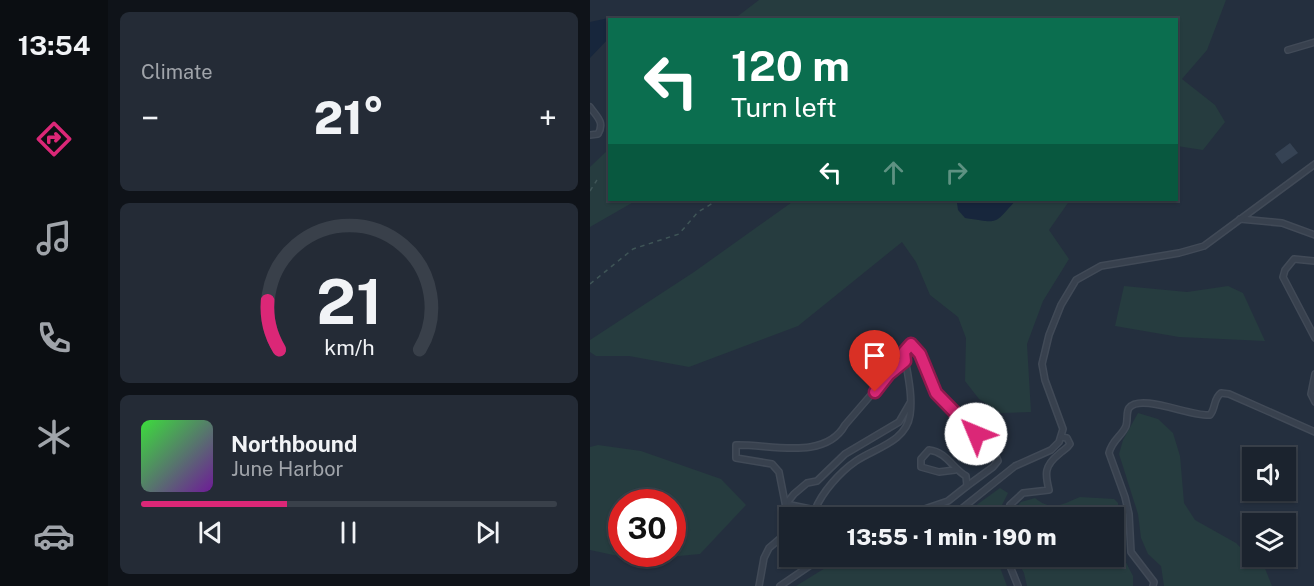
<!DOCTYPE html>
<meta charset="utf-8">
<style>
body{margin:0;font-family:"Public Sans",sans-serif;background:#242b36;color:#f1f3f6;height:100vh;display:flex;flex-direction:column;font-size:22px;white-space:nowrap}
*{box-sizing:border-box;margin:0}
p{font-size:20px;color:#a0a4aa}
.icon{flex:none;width:33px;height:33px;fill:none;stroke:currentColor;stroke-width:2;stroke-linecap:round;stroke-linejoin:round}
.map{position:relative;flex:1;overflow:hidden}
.panel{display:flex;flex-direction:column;gap:12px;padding:12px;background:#0f1319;width:482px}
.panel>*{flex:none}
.guide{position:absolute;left:18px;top:18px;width:570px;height:183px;border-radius:0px;box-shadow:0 2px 4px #0004,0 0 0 2px #39404a;background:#0b6e4f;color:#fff;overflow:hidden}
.fabs{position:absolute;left:652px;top:447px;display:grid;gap:12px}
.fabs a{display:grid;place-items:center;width:54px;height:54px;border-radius:0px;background:#1b232e;box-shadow:0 2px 4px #0004,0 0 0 2px #39404a;font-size:30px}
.speed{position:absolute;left:18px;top:489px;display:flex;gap:12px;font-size:30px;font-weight:700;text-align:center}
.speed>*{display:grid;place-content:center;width:78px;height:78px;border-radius:50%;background:#1b232e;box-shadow:0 2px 4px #0004,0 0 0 2px #39404a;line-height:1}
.speed .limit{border:9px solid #d22;background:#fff;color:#111}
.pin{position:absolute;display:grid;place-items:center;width:51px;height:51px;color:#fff;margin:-62px -26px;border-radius:50% 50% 50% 0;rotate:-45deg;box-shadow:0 0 6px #0007}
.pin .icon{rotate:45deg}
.me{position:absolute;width:66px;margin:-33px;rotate:315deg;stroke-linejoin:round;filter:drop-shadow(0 0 4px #0008)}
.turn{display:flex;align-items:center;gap:21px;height:126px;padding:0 24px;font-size:27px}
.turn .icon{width:78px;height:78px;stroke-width:2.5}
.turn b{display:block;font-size:42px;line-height:51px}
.lanes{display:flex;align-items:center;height:57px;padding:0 24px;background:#0003;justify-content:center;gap:30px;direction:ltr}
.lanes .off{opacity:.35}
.big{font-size:45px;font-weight:800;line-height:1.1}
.panel .card{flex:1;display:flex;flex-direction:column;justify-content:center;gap:9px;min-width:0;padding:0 21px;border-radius:9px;background:#242b36}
.panel .dial{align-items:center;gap:0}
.dial svg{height:156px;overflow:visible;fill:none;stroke:#39404a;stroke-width:7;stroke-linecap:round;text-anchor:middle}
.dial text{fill:#f1f3f6;stroke:none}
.song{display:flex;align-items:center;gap:18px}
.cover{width:72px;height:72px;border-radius:9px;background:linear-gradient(135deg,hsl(120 70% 55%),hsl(280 70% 35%))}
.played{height:6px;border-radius:3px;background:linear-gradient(90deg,#db2777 35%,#39404a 35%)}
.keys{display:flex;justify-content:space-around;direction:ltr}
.heat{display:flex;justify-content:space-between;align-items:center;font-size:33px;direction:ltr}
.trip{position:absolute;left:189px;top:507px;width:345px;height:60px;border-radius:0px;background:#1b232e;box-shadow:0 2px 4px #0004,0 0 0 2px #39404a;font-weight:800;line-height:60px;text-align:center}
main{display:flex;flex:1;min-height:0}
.menu{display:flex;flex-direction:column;width:108px;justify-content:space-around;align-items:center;background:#0b0e12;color:#a0a4aa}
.menu .icon{width:42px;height:42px}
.menu .active{color:#db2777}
.menu b{font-size:27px;color:#f1f3f6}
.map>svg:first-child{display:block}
.green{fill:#263c3f;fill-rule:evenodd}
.water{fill:#17263c}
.building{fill:#364354}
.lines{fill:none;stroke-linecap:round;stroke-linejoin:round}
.minor-casing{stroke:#414a57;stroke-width:8}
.path{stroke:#3f5557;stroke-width:1.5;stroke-dasharray:4.5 4.5;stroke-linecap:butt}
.minor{stroke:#38414e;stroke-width:5}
.route-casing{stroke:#8e194d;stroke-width:15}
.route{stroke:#db2777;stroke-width:10}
</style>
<main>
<nav class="menu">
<b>13:54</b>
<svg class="icon active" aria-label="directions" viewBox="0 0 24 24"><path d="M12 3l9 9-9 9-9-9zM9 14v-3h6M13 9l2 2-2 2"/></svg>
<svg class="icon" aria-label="music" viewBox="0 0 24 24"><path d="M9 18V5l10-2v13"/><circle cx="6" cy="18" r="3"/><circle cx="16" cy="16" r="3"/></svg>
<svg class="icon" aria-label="phone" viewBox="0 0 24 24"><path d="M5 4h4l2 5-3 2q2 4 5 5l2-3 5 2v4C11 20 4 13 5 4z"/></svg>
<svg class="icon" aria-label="climate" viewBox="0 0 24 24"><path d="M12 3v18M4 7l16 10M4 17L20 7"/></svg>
<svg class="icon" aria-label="car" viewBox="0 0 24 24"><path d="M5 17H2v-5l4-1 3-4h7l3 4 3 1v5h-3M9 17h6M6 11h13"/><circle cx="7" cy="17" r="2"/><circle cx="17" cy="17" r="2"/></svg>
</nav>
<section class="panel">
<div class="card"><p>Climate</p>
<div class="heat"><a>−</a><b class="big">21°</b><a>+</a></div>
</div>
<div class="card dial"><svg viewBox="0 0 100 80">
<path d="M14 69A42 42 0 1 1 86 69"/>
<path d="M14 69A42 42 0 0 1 8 44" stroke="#db2777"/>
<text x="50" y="56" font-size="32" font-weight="700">21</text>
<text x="50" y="72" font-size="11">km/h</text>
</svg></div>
<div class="card">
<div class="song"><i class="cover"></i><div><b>Northbound</b><p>June Harbor</p></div></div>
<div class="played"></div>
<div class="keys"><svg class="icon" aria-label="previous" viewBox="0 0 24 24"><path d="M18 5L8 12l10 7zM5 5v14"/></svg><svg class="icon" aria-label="pause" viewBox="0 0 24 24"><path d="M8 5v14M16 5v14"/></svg><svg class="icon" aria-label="next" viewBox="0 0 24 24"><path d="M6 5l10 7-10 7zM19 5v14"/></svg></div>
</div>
</section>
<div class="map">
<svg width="725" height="586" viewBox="0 0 725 586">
<rect width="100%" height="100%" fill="#242f3e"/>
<g class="green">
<path d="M 169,0 L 636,0 L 617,50 L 592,79 L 625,105 L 635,122 L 613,150 L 587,146 L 586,20 L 119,19 L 148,16 Z"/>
<path d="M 19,149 L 20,200 L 47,200 L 0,227 L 0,167 Z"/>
<path d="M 205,200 L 480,200 L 459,230 L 479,259 L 453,301 L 437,344 L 441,412 L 411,413 L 389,399 L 375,381 L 376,338 L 368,317 L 340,295 L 326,262 L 312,242 L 208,326 L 99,367 L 39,356 L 6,356 L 0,352 L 0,340 L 104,272 Z"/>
<path d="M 534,286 L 597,292 L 638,286 L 653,293 L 675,341 L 589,337 L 525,326 Z"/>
<path d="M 548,413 L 568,419 L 583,433 L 590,456 L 594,503 L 605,520 L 646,543 L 659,556 L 674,566 L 682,586 L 574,586 L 571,566 L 558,554 L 551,538 L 548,514 L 529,454 L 533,440 Z"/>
<path d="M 8,445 L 51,451 L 131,479 L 156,505 L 110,554 L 47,560 L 0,550 L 0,447 ZM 32,502 L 82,502 L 82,554 L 32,554 Z"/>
<path d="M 410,488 L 418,493 L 406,517 L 370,517 Z"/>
<path d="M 490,497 L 524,499 L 528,503 L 530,551 L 543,576 L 543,586 L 437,586 L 434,573 L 425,557 L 524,556 L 524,518 L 421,517 L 422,513 L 431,502 L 445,498 C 462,512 473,504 490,497 Z"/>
<path d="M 253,557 L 406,557 L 417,586 L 206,586 Z"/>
</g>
<g class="water">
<path d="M 23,17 L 24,19 L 20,20 L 19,38 L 0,58 L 0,22 Z"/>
<path d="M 380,200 L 426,200 C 403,226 409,223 375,218 L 368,210 L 367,203 Z"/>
</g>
<path class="building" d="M 700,143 L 708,153 L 692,164 L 685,154 Z"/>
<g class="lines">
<g class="minor-casing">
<g id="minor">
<path d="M 698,50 L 725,42"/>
<path d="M 0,107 C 7,117 15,122 8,134 L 0,135"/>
<path d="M 650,219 L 692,223 L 725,235"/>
<path d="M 725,261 L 704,259 L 695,270 L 693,277 L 725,338"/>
<path d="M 725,374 L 721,394 L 725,402"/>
<path d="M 320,403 L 309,422 L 255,454 L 227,481 L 217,483 L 204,494 L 196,504 L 225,510 C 232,492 250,472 266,461 C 285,448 316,442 320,415 C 323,394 317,372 314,352 L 321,344 L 330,354 L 346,393 L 405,453 L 408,461 L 403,467 L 377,486"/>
<path d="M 213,518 L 225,510 L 257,517 L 317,515 L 358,501 L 377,486 L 376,476 C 362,468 357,452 339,450 L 331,459 L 331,467 L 349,472 L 365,470"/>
<path d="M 360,518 L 425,466 L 461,450 L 469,442 L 473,429 L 455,380 L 452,364 L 459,335 L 471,305 L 486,280 L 511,266 L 589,253 L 614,246 L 725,164"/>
<path d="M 415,518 L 420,505 L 433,493 L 459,490 C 455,474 454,466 469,454 C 473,450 477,449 480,444 L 477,438 L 471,437"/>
<path d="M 200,528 L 189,472 L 182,464 L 146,458 L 146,445 C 180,444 235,461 255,425 L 299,374 L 315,361"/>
<path d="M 416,556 L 428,586"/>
<path d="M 169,586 L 174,558 L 179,548 L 200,530"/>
<path d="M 190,586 L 234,556"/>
<path d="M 563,586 L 564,582 L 541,552 L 539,514 L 535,497 L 519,453 C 522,440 532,436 536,426 C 538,420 536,412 539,408 C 551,393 601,417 620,415 C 626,408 623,399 631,393 L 639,394 L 725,432"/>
</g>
</g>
<g class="path">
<path d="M 0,191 L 7,180"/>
<path d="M 0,284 L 43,249 L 89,234 L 108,212 L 128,200"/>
</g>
<use href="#minor" class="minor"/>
</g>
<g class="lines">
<g class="route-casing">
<path id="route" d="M 285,392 L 299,374 L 315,361 L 314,352 L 321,344 L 330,354 L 346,393 L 386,434"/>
</g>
<use href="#route" class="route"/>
</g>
</svg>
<div class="fabs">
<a><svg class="icon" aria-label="sound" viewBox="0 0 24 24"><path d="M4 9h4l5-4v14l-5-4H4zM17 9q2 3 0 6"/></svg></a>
<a><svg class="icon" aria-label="layers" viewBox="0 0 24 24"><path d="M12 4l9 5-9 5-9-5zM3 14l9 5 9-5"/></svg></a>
</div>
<div class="speed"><div class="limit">30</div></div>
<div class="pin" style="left:285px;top:392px;background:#d93025"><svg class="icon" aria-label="arrive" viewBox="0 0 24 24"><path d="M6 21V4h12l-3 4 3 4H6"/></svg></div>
<svg class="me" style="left:386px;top:434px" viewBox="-20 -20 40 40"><circle r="19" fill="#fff"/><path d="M0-13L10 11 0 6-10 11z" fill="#db2777"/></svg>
<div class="trip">13:55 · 1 min · 190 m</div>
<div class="guide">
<div class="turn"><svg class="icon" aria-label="left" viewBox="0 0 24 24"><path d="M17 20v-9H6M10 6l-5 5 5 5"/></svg><div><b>120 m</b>Turn left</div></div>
<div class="lanes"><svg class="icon" aria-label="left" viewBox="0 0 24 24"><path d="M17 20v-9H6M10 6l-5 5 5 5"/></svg><svg class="icon off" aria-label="ahead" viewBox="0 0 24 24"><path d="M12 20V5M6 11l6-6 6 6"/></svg><svg class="icon off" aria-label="right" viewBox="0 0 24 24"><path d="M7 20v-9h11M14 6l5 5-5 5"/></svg></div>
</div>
</div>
</main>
